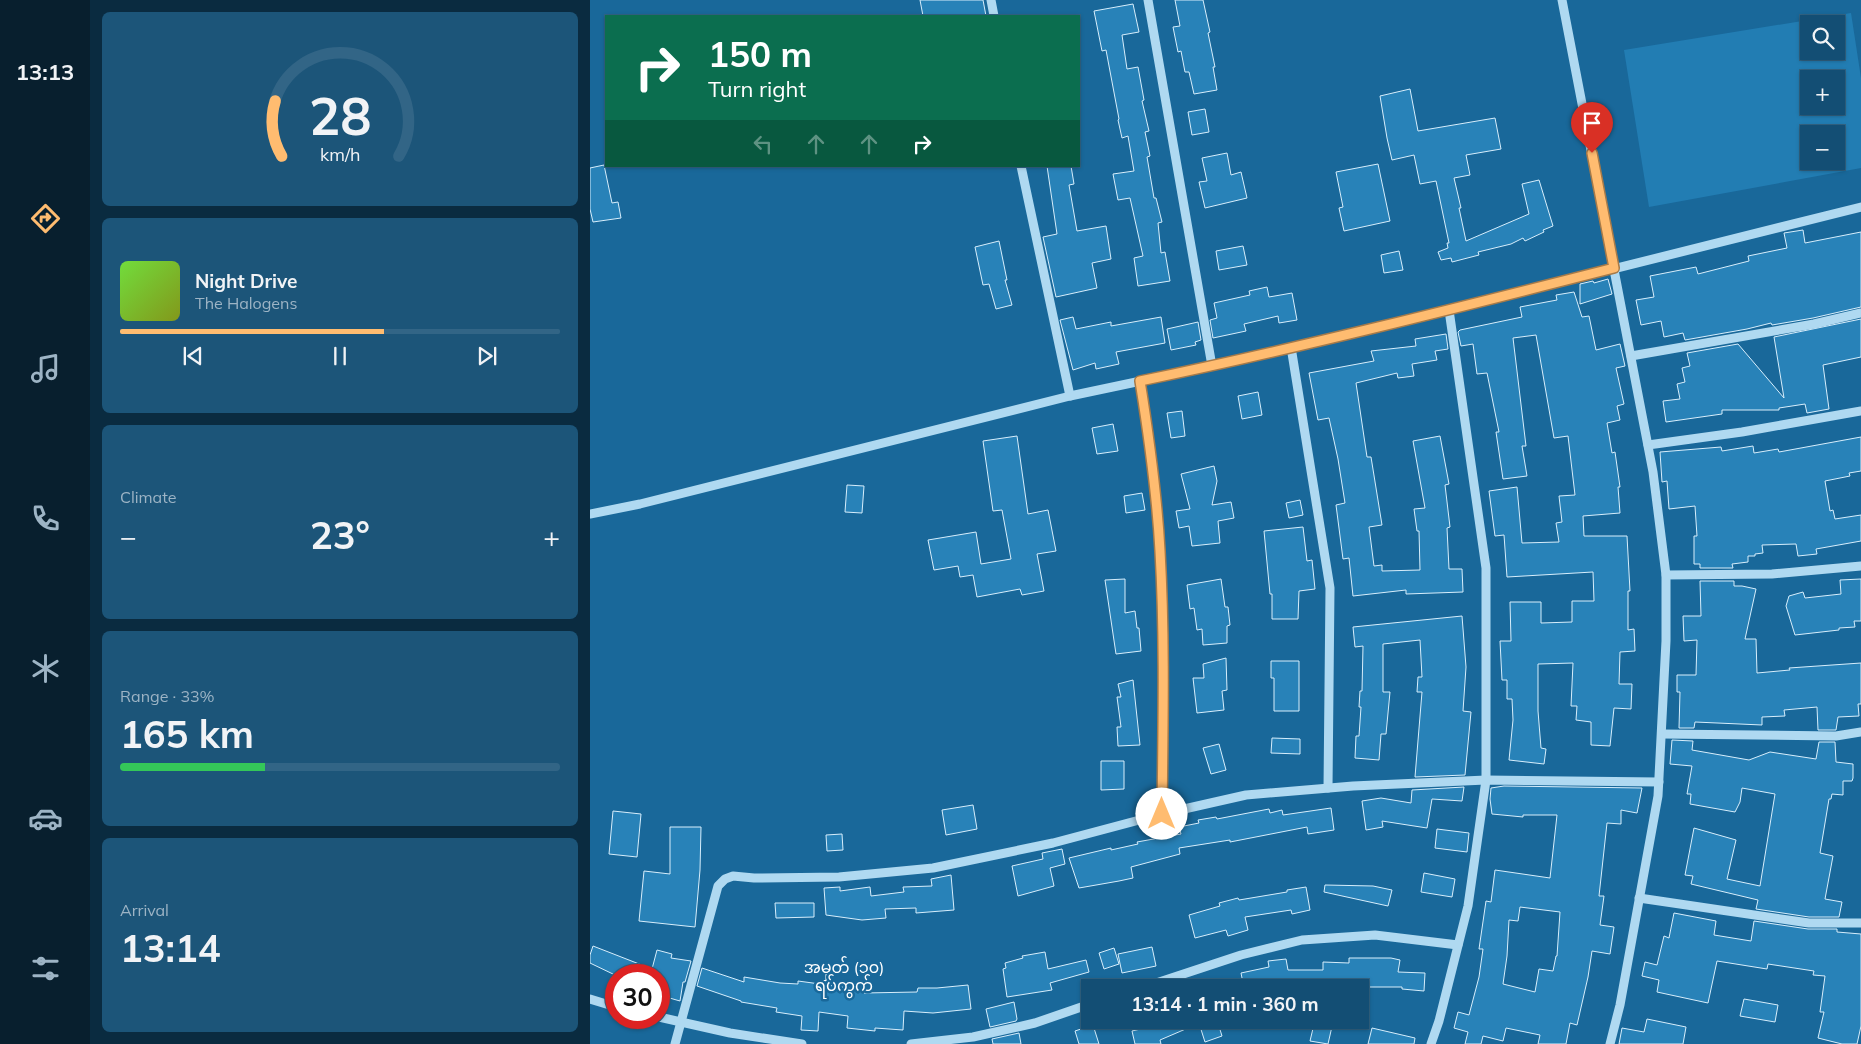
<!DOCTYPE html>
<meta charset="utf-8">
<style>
body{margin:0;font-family:Mulish,"Noto Sans Myanmar",sans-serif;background:#1c5579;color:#f1f3f6;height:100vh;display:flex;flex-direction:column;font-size:19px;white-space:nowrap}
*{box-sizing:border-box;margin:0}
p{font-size:16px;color:#9db4c5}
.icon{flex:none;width:28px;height:28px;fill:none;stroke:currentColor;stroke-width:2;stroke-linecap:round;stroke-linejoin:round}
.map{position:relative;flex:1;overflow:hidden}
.details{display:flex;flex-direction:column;gap:12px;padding:12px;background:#0a2b40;width:500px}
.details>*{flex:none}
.top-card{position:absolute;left:15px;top:15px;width:475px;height:152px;border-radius:0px;box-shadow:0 1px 4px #0004,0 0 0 1px #326586;background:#0b6e4f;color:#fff;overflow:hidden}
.controls{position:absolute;left:1210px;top:15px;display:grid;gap:10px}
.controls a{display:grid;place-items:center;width:45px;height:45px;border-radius:0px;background:#134e74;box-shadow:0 1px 4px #0004,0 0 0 1px #326586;font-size:25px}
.speed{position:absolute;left:15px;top:964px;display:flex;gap:10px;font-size:25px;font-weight:700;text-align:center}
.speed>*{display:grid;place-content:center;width:65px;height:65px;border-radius:50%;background:#134e74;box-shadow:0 1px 4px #0004,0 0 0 1px #326586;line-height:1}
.speed .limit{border:8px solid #d22;background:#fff;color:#111}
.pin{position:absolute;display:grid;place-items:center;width:42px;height:42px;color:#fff;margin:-51px -21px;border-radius:50% 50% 50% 0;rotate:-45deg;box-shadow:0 0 5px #0007}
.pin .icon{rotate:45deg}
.me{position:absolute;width:55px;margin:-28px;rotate:0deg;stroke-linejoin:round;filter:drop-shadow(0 0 4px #0008)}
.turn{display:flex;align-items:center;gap:18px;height:105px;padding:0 20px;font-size:22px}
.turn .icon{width:65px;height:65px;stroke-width:2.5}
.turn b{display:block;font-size:35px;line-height:42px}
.lanes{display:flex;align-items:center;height:48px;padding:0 20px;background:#0003;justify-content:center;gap:25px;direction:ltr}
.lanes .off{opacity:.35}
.big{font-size:38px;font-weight:700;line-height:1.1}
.details .tile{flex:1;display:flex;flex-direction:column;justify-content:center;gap:8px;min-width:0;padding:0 18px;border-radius:8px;background:#1c5579}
.details .dial{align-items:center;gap:0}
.dial svg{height:130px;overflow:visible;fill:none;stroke:#326586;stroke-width:7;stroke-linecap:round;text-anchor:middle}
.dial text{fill:#f1f3f6;stroke:none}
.song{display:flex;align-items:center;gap:15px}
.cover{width:60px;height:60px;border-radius:8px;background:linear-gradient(135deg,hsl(100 70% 55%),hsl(70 70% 35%))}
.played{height:5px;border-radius:2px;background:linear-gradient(90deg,#ffbc70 60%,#326586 60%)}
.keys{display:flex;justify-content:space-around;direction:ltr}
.heat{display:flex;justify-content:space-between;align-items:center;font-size:28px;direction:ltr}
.charge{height:8px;border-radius:4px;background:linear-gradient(90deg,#34c759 33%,#326586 0)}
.trip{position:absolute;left:491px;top:979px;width:288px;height:50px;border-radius:0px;background:#134e74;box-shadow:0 1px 4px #0004,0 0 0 1px #326586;font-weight:700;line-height:50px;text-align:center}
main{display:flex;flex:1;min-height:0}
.dock{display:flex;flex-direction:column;width:90px;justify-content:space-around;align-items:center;background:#081f2e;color:#9db4c5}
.dock .icon{width:35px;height:35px}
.dock .selected{color:#ffbc70}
.dock b{font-size:22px;color:#f1f3f6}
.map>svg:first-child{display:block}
.green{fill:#227db3;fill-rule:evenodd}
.building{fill:#2882b8;stroke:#d7eefc;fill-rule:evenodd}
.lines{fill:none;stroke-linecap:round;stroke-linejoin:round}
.minor{stroke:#afd9f1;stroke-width:9}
.route-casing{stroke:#a67a49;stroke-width:12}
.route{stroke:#ffbc70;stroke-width:9}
.labels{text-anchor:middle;stroke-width:5;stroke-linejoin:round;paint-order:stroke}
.quarter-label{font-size:16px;fill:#fff;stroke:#19689a}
</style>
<main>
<nav class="dock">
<b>13:13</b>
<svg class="icon selected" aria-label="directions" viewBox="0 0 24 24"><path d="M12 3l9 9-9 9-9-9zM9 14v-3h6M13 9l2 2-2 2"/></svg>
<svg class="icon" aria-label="music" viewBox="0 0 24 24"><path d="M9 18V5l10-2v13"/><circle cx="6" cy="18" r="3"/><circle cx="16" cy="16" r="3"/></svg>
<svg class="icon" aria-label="phone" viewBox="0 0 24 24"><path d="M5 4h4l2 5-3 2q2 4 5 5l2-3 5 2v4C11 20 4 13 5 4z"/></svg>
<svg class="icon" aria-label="climate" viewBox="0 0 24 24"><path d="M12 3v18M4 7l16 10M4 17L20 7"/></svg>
<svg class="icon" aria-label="car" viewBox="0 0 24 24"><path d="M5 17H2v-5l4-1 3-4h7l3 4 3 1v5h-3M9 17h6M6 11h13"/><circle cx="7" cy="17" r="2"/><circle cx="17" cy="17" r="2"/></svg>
<svg class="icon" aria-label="filters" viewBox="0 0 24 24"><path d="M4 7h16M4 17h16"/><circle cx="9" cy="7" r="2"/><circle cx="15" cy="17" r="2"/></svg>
</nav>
<section class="details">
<div class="tile dial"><svg viewBox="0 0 100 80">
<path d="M14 69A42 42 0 1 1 86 69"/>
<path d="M14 69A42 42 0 0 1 10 35" stroke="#ffbc70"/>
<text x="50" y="56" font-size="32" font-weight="700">28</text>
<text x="50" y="72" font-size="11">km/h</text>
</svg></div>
<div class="tile">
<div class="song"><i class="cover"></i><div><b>Night Drive</b><p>The Halogens</p></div></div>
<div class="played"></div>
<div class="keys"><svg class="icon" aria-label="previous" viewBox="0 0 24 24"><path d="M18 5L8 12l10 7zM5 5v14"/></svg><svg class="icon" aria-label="pause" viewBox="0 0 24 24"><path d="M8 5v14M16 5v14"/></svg><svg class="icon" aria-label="next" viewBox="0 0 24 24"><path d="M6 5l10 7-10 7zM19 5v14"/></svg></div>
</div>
<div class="tile"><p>Climate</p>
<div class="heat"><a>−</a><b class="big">23°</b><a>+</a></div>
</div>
<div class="tile"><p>Range · 33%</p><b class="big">165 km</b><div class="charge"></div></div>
<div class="tile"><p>Arrival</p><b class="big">13:14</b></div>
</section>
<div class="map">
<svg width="1271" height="1044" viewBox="0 0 1271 1044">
<rect width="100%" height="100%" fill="#19689a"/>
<path class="green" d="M 1261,13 L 1271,78 L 1271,168 L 1059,207 L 1034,50 ZM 1219,24 L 1246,24 L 1246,51 L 1219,51 ZM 1219,79 L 1246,79 L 1246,106 L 1219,106 ZM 1219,134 L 1246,134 L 1246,161 L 1219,161 Z"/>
<g class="building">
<path d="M 330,0 L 393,0 L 396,16 L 333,16 Z"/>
<path d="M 585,0 L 613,0 L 620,32 L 618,33 L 625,67 L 623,67 L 627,90 L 604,94 L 599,72 L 595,72 L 591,51 L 588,52 L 583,27 L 590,26 Z"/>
<path d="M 543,4 L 549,32 L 532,35 L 537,69 L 548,67 L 554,100 L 552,101 L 559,131 L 555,132 L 560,156 L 557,157 L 564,198 L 566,198 L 572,222 L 568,223 L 571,253 L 575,252 L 580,281 L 548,286 L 544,258 L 553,256 L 540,198 L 528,200 L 523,174 L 544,171 L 538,136 L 532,138 L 528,120 L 529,119 L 516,50 L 512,51 L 504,11 Z"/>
<path d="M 820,89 L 828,131 L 905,118 L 911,149 L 876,155 L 880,175 L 864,178 L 871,208 L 869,208 L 876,241 L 939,214 L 932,184 L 949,180 L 963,226 L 953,230 L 954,232 L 935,241 L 933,238 L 921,244 L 888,252 L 889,255 L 862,262 L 861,258 L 851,260 L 848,252 L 858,248 L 857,243 L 859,243 L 846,181 L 830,184 L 824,155 L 802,160 L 797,138 L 790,96 Z"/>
<path d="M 615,109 L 619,132 L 602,135 L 598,112 Z"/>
<path d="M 637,153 L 641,175 L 651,172 L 657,198 L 615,208 L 609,182 L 617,181 L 612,158 Z"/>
<path d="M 788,164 L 800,221 L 754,231 L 749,208 L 753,207 L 746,172 Z"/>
<path d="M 14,165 L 22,203 L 28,202 L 31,218 L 3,222 L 0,209 L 0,168 Z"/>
<path d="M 457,166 L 481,166 L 484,184 L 479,185 L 487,231 L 516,226 L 521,259 L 502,263 L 507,288 L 466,297 L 453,237 L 467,234 Z"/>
<path d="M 1213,230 L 1215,243 L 1271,232 L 1271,307 L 1223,318 L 1182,325 L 1181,323 L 1157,329 L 1095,340 L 1093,333 L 1074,337 L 1071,321 L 1051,325 L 1046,300 L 1064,297 L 1060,276 L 1106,267 L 1108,274 L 1159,261 L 1158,256 L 1197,248 L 1194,233 Z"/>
<path d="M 409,241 L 417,280 L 415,280 L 422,305 L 406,309 L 399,284 L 393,285 L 385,247 Z"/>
<path d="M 653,246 L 657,265 L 629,270 L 626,251 Z"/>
<path d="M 809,251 L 813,270 L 794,273 L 791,255 Z"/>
<path d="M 1018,279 L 1022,294 L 990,304 L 990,284 L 1003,281 L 1004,283 Z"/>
<path d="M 677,287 L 679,297 L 702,293 L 707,320 L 689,323 L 688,316 L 654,324 L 656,331 L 623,338 L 620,320 L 627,318 L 624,303 L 660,295 L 659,291 Z"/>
<path d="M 984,292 L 992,317 L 999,316 L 1006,350 L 1030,344 L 1035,366 L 1026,368 L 1034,404 L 1027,406 L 1030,420 L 1017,423 L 1022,453 L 1025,452 L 1030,487 L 1028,487 L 1030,513 L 993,516 L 994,536 L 1037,536 L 1040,591 L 1038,591 L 1038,630 L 1044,629 L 1045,651 L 1030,652 L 1029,684 L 1042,684 L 1041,709 L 1024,708 L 1020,746 L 1001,745 L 1001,722 L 986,720 L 987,706 L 981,706 L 983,663 L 948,664 L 948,711 L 951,748 L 956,749 L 954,764 L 919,760 L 923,720 L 922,699 L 917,699 L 917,680 L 912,680 L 910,641 L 921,641 L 920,602 L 951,602 L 951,623 L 982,622 L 982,601 L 1004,601 L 1003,572 L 917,577 L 914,535 L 905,536 L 899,491 L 927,487 L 932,543 L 969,542 L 966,523 L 972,522 L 969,496 L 985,495 L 978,436 L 964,438 L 946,335 L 923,338 L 936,446 L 932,446 L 937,476 L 913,479 L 906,432 L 909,432 L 897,373 L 887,374 L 883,344 L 871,346 L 868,332 L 870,330 L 932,317 L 930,307 L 967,300 L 966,295 Z"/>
<path d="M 483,317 L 486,329 L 521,322 L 521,326 L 571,317 L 575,343 L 526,352 L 529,364 L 506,369 L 505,363 L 483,370 L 470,320 Z"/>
<path d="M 1271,319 L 1271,357 L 1233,365 L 1239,409 L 1217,413 L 1215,404 L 1189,408 L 1189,410 L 1132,410 L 1132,414 L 1076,422 L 1073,401 L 1090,399 L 1087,384 L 1095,382 L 1092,368 L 1100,366 L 1097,353 L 1148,344 L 1194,398 L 1184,337 Z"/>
<path d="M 608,322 L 611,340 L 605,342 L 606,345 L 581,350 L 577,329 Z"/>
<path d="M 856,334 L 858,349 L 845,351 L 847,360 L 822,364 L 824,376 L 808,378 L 807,373 L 766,383 L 777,457 L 781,457 L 792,525 L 779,527 L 784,566 L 792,565 L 792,571 L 830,570 L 829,531 L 827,531 L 824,509 L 835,508 L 823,441 L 850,436 L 859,484 L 855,485 L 860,527 L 857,528 L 859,569 L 872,569 L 873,592 L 816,594 L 816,590 L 763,596 L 759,558 L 753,559 L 746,505 L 755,503 L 748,459 L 739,418 L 728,420 L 719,373 L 784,361 L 781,351 L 826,346 L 825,339 Z"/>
<path d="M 668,392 L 672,415 L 652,419 L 648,396 Z"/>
<path d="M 592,411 L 595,436 L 581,438 L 577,413 Z"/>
<path d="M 523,424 L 528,451 L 507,454 L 502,428 Z"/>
<path d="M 427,436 L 438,514 L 458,510 L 466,551 L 447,554 L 454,591 L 432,595 L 430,589 L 387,597 L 383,575 L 370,577 L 368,566 L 344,570 L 338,540 L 386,532 L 391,564 L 421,559 L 412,510 L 403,511 L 393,441 Z"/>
<path d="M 1271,437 L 1271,471 L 1259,473 L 1260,476 L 1235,481 L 1240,511 L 1243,510 L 1245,519 L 1271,515 L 1271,541 L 1226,549 L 1227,554 L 1208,556 L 1206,544 L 1172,545 L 1173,553 L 1165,554 L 1165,556 L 1158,556 L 1158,562 L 1142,564 L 1143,568 L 1110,568 L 1110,564 L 1104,564 L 1104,536 L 1107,536 L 1105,506 L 1079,509 L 1077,481 L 1072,482 L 1070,452 L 1131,447 L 1132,451 L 1163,446 L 1164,453 L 1188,449 L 1189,452 Z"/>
<path d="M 624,466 L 627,481 L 622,505 L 641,502 L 644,518 L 628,521 L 630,543 L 602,546 L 599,526 L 589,528 L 586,511 L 600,509 L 591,474 Z"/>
<path d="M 257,485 L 274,486 L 272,513 L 255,512 Z"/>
<path d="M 552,493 L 555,510 L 536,513 L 534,496 Z"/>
<path d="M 710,500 L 713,515 L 699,518 L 696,503 Z"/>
<path d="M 713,527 L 717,561 L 722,560 L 725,589 L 709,591 L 708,619 L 682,619 L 682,594 L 680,594 L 674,531 Z"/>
<path d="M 535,579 L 535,613 L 545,611 L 547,628 L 549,628 L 551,651 L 526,654 L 515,580 Z"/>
<path d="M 631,579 L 635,607 L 638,607 L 640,625 L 637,626 L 637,643 L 613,645 L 612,629 L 607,630 L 604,608 L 600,609 L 597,585 Z"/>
<path d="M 1271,579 L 1271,621 L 1264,621 L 1265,627 L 1249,628 L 1249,630 L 1205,635 L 1196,606 L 1199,596 L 1213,592 L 1215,598 L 1251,594 L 1250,580 Z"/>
<path d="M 1110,581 L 1144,581 L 1144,586 L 1152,586 L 1166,589 L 1155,639 L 1166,639 L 1167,673 L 1200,670 L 1199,668 L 1271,663 L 1271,704 L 1268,704 L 1269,716 L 1248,717 L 1246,730 L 1228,730 L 1227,707 L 1194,710 L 1195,716 L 1172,717 L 1172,725 L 1105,722 L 1104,728 L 1089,728 L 1090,692 L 1087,692 L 1087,675 L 1106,675 L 1107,640 L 1094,641 L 1093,616 L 1111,616 Z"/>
<path d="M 872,616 L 876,667 L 873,711 L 881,712 L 875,775 L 825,777 L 832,692 L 827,692 L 828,677 L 832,677 L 830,640 L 793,644 L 793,692 L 800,692 L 796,734 L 791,734 L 789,760 L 765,758 L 766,736 L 769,736 L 771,707 L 769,707 L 770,691 L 772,691 L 773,646 L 765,647 L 763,627 Z"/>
<path d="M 636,658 L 637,690 L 632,691 L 634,710 L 607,713 L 603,678 L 614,678 L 613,664 Z"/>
<path d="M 681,661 L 709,661 L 709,711 L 684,711 L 684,678 L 681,678 Z"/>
<path d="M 543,680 L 550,745 L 528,746 L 527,727 L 531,727 L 527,697 L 531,697 L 528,684 Z"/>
<path d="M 682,738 L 710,739 L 710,754 L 681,753 Z"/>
<path d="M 1082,740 L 1103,741 L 1102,750 L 1159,760 L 1180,752 L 1226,759 L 1229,742 L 1245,742 L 1246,762 L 1263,764 L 1263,778 L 1262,781 L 1253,781 L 1253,795 L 1242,794 L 1241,799 L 1239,799 L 1230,853 L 1243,856 L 1235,899 L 1252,902 L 1249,917 L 1219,917 L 1166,909 L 1168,900 L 1101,884 L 1103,876 L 1095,875 L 1104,828 L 1146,840 L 1137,879 L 1170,886 L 1185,794 L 1152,788 L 1150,802 L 1145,812 L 1100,804 L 1101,794 L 1097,794 L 1102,766 L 1080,764 Z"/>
<path d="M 629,744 L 636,770 L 621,774 L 613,748 Z"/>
<path d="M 511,761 L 534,761 L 534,789 L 511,790 Z"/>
<path d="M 914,786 L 1052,788 L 1047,813 L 1031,810 L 1031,824 L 1017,823 L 1009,896 L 1014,896 L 1010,925 L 1024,927 L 1020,954 L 1002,951 L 998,977 L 987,1025 L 980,1023 L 976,1044 L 948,1044 L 950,1035 L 916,1028 L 913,1041 L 893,1036 L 891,1044 L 875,1044 L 878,1032 L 864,1028 L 868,1012 L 879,1015 L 889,977 L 893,949 L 889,949 L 896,901 L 901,902 L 905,870 L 960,878 L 967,815 L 933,815 L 933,817 L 902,814 L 900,799 L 901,788 ZM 930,907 L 970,912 L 967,956 L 966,956 L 963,971 L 949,969 L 945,992 L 913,984 L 917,956 L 919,920 L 928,921 Z"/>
<path d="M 874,787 L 872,801 L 842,799 L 837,828 L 792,821 L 793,827 L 776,830 L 772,801 L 791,798 L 821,803 L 822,790 Z"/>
<path d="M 383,805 L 387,829 L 356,835 L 352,810 Z"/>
<path d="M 741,808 L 744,830 L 718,834 L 717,827 L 640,842 L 640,840 L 589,848 L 590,854 L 541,867 L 543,878 L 529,881 L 489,888 L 479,858 L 521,848 L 521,850 L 548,844 L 547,842 L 591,834 L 589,827 L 609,823 L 608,820 L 626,817 L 627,819 L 679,809 L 680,813 L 692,810 L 693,815 Z"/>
<path d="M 23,811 L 51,814 L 47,857 L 19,854 Z"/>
<path d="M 80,827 L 111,827 L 110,870 L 105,927 L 49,921 L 54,871 L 80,874 Z"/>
<path d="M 847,829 L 879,833 L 877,852 L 845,848 Z"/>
<path d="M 252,834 L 253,850 L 237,851 L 236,835 Z"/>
<path d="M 472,849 L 475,864 L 460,868 L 464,886 L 428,896 L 422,866 L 453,859 L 452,853 Z"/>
<path d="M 834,873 L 865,879 L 862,897 L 831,892 Z"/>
<path d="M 361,875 L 364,910 L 326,913 L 326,908 L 295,909 L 296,918 L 272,920 L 236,915 L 234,888 L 250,887 L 250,891 L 280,887 L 281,896 L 314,892 L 313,887 L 342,886 L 341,879 Z"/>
<path d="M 735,885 L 783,886 L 802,890 L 798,906 L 734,892 Z"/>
<path d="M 716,887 L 720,910 L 702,914 L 701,910 L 655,917 L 658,930 L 638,936 L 636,930 L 605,938 L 599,915 L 630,906 L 629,903 L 648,898 L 649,900 L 697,892 L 697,890 Z"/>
<path d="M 185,903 L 224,903 L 224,917 L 186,918 Z"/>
<path d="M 1084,913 L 1126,921 L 1124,935 L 1161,941 L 1164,921 L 1218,929 L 1247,929 L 1247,932 L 1271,934 L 1271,1026 L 1267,1044 L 1252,1044 L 1228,1038 L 1234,1012 L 1230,1012 L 1235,976 L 1223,975 L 1224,971 L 1178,964 L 1177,969 L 1127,961 L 1118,1003 L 1067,992 L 1069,980 L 1052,976 L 1055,962 L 1067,965 L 1074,936 L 1079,938 Z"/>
<path d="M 3,946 L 62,969 L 67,950 L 82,954 L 81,958 L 101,961 L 95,982 L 93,982 L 90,1001 L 69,995 L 69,975 L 25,975 L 0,963 L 0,955 Z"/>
<path d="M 562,947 L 566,966 L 532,973 L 528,954 Z"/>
<path d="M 524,948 L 529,964 L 514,969 L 509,953 Z"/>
<path d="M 455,952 L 458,969 L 496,960 L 499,972 L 460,983 L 462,990 L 417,997 L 413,969 L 416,968 L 415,963 L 433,958 L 432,956 Z"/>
<path d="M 759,958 L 801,958 L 810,960 L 808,972 L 835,973 L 834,991 L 812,989 L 812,987 L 759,987 L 727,984 L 727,988 L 654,988 L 651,973 L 679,967 L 678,961 L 696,959 L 698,970 L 733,970 L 733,962 L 759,963 Z"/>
<path d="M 112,968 L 154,982 L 154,977 L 190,983 L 208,984 L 208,981 L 274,990 L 274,993 L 327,992 L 328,988 L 347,988 L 378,985 L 381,1009 L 343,1013 L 314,1011 L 313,1030 L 285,1028 L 285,1031 L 257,1028 L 258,1016 L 229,1012 L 228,1031 L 211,1030 L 212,1016 L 186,1012 L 187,1008 L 151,1002 L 151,1001 L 107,986 Z"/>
<path d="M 1154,999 L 1188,1005 L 1185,1022 L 1150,1016 Z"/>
<path d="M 424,1002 L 427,1019 L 426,1021 L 400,1027 L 396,1009 Z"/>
<path d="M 1057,1019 L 1096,1027 L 1093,1044 L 1029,1044 L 1032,1028 L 1054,1032 Z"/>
<path d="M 589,1020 L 604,1020 L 605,1025 L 570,1040 L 571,1044 L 545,1044 L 542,1031 Z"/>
<path d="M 608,1020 L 627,1020 L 632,1036 L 615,1042 Z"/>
<path d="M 725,1020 L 743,1022 L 738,1044 L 720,1041 Z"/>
<path d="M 503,1025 L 509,1044 L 489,1044 L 485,1031 Z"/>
<path d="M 782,1028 L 825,1038 L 824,1044 L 778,1044 Z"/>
<path d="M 429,1033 L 431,1044 L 403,1044 L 402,1039 Z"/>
</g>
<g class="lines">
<g class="minor">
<path d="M 401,0 L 404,16"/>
<path d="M 558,0 L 622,366"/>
<path d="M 972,0 L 1063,472 L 1076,575 L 1076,641 L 1068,796 L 1030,1005 L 1020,1044"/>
<path d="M 431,166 L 480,396"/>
<path d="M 701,347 L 740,588 L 738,788"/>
<path d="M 1041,356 L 1224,324 L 1271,313"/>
<path d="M 550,381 C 559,437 567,494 570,551 C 575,639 573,726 572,814"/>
<path d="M 1058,445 L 1152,432 L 1271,411"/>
<path d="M 0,514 L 50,504 L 480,396 L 622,366 L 859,310 L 1271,207"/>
<path d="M 1076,575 L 1182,574 L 1271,566"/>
<path d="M 1072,734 L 1246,736 L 1271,732"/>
<path d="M 1049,898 L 1219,923 L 1271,923"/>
<path d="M 551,988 L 651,955 L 712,940 L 785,935 L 868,945"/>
<path d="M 0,999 L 26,1007"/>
<path d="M 69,1017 L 140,1033 L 212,1044"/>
<path d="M 85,1044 L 128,886 L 135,879 L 143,876 L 164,878 L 249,877 L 343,868 L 463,843 L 572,814 L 656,795 L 763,786 L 896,780 L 1069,782"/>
<path d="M 321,1044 L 383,1037 L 445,1023 L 500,1004"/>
<path d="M 841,1044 L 849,1021 L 878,906 L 896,780 L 896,568 L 859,310"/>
</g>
</g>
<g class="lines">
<g class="route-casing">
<path id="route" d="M 572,814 C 573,726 575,639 570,551 C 567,494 559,437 550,381 C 709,348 867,308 1024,268 L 1002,153"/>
</g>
<use href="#route" class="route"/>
</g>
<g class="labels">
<g class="quarter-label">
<text x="254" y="973">အမှတ် (၁၀)<tspan x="254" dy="18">ရပ်ကွက်</tspan></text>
</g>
</g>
</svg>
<div class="controls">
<a><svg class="icon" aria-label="search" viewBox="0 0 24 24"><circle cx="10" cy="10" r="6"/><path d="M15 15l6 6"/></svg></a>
<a>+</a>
<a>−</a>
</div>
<div class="speed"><div class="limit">30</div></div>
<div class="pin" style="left:1002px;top:153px;background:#d93025"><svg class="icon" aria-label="arrive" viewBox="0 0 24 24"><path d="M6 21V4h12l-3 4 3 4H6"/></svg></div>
<svg class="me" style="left:572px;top:814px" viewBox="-20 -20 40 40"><circle r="19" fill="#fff"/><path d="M0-13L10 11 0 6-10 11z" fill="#ffbc70"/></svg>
<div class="trip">13:14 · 1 min · 360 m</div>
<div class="top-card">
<div class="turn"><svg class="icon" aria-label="right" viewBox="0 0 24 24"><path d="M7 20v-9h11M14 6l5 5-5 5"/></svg><div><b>150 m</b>Turn right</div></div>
<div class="lanes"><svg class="icon off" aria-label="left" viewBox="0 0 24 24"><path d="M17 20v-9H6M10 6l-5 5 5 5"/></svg><svg class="icon off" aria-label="ahead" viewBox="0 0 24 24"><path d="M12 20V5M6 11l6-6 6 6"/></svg><svg class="icon off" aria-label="ahead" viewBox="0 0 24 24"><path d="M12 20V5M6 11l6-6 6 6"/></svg><svg class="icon" aria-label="right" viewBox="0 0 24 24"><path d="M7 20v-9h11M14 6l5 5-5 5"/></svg></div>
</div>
</div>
</main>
